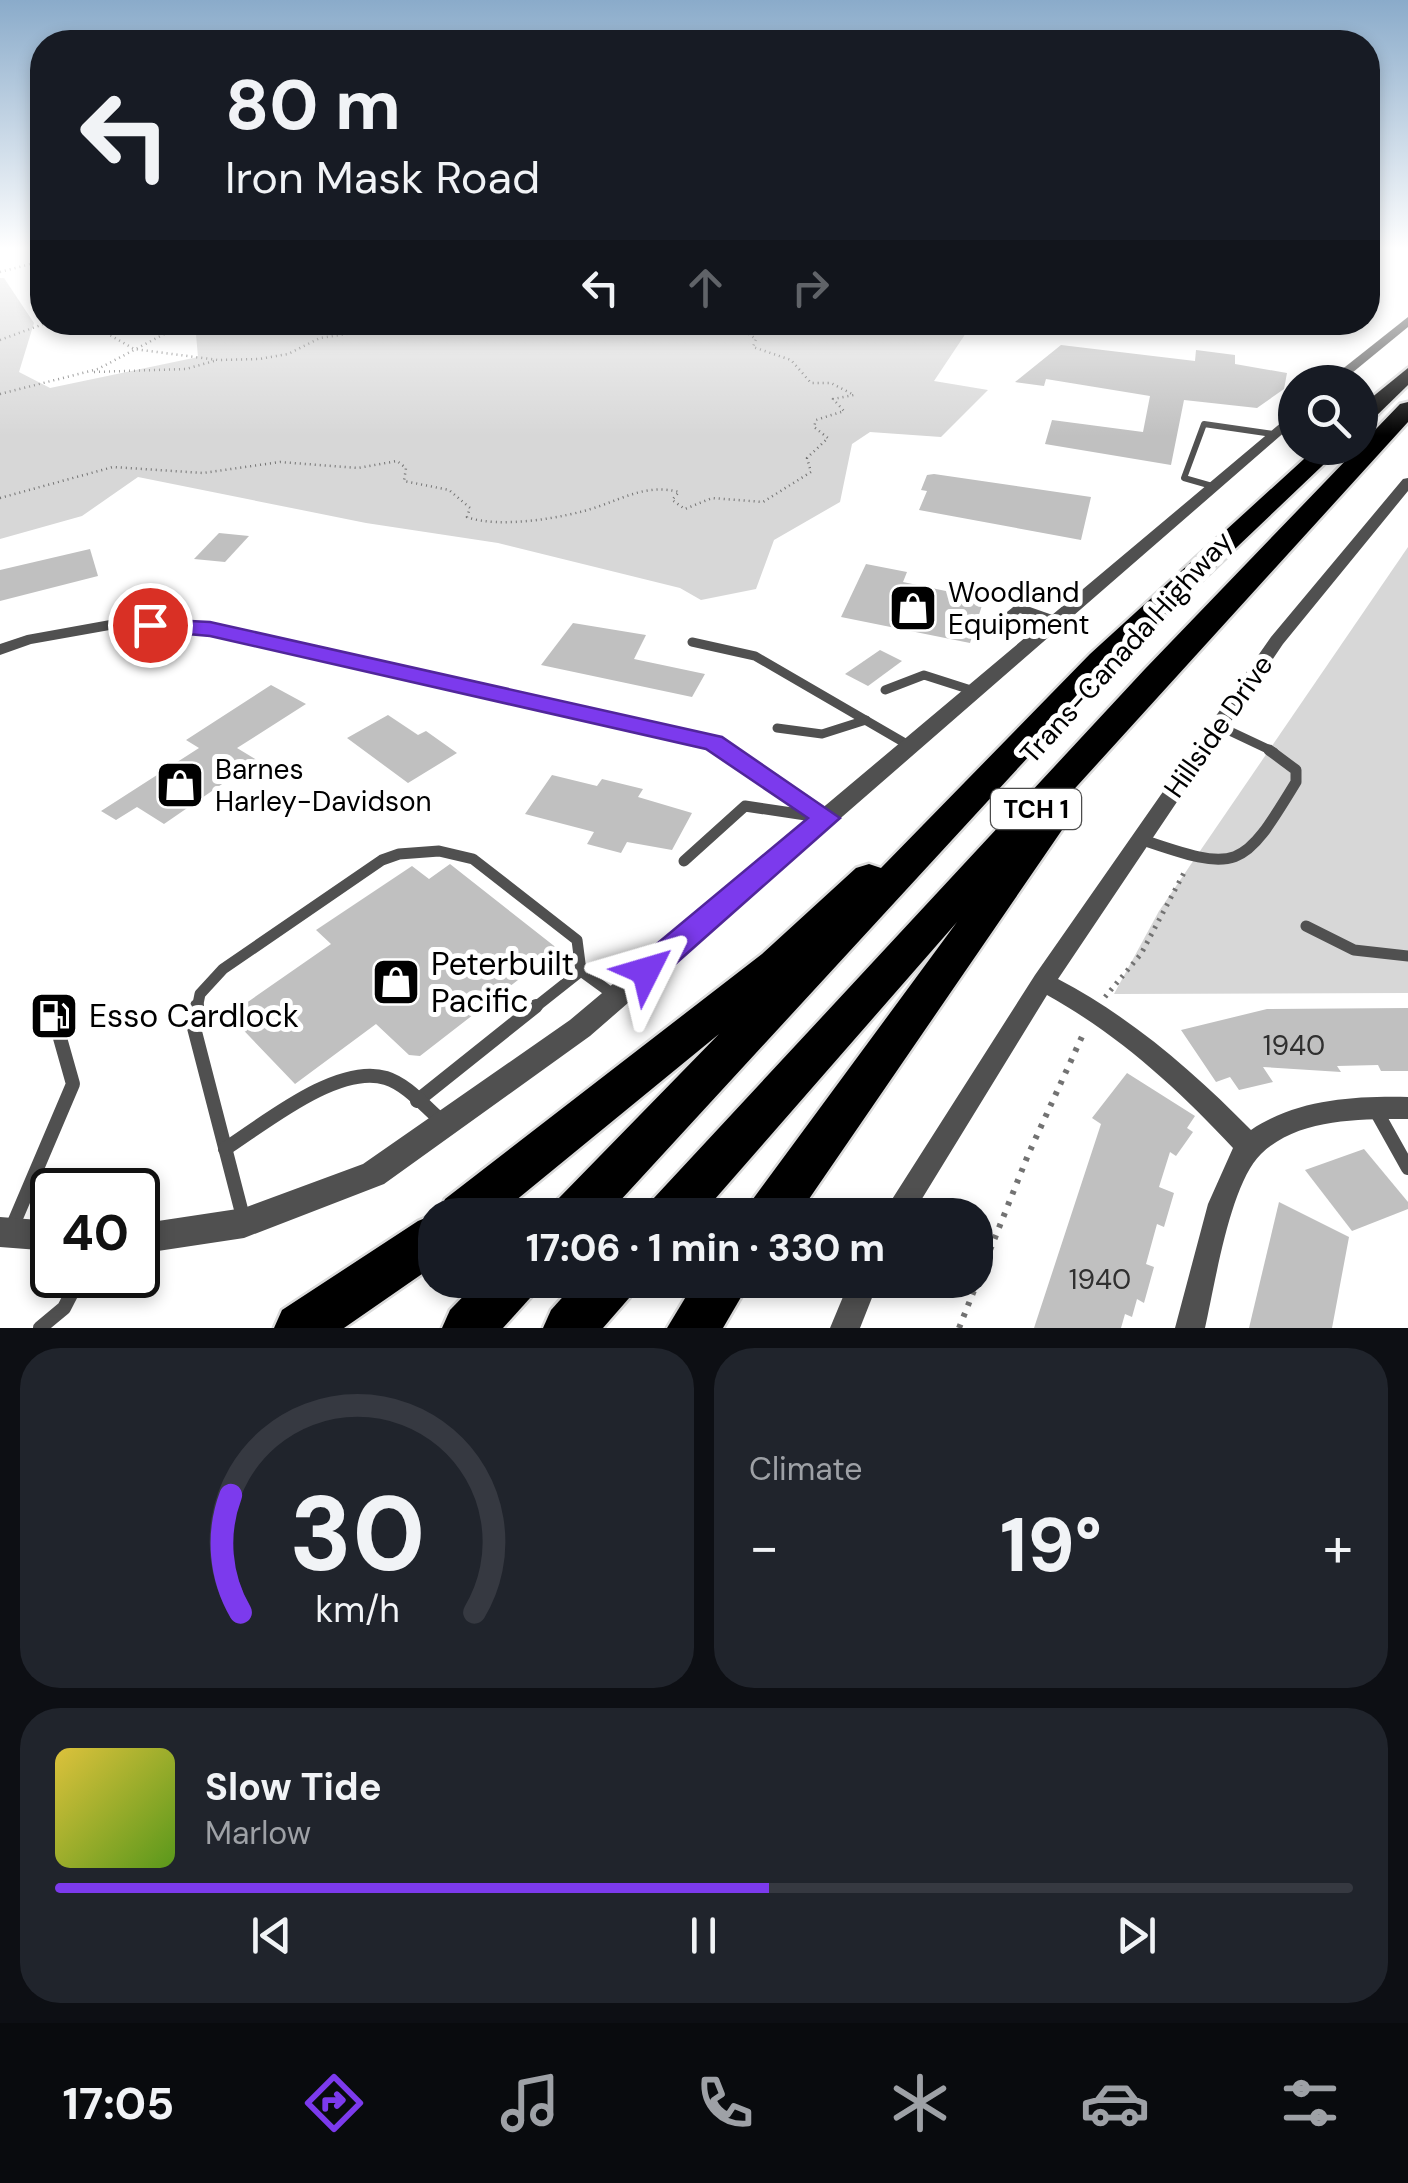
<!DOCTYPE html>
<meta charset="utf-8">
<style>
body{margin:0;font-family:"DM Sans",sans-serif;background:#20242c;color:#f1f3f6;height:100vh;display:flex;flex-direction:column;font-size:38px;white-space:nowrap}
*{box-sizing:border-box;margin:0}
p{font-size:32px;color:#9ea1a6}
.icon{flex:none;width:55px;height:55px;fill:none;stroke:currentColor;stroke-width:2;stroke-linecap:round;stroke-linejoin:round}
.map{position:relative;height:1328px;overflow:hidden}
.sheet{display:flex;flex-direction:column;gap:20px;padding:20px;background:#0d0f14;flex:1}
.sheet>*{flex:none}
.banner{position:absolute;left:30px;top:30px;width:1350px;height:305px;border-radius:40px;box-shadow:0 5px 15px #0003;background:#171b24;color:#f1f3f6;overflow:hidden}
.buttons{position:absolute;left:1278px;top:365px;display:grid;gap:20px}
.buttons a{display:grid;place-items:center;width:100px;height:100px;border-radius:50%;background:#171b24;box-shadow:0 5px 15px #0003;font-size:50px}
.speed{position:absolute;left:30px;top:1168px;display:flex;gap:20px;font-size:50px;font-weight:700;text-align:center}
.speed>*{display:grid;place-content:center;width:130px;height:130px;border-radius:50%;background:#171b24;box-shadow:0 5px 15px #0003;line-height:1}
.speed .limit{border:5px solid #111;border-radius:15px;background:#fff;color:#111}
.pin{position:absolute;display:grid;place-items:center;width:85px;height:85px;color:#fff;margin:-42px;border:5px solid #fff;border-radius:50%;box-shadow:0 2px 10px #0007}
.me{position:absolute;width:110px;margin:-55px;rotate:50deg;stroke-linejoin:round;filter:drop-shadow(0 0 8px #0008)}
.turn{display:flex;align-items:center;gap:35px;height:210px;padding:0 30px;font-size:45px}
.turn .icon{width:130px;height:130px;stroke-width:2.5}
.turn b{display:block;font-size:70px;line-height:85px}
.lanes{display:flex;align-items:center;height:95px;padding:0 30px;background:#0003;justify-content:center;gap:50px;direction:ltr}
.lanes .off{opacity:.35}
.big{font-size:75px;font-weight:700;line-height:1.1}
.sheet .tile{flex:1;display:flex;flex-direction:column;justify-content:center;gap:15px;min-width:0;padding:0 35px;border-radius:40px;background:#20242c}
.sheet .dial{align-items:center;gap:0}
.dial svg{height:260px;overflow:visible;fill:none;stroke:#363941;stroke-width:7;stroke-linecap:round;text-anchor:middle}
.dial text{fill:#f1f3f6;stroke:none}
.song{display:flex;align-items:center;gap:30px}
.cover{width:120px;height:120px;border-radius:15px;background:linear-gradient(135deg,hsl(50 70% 55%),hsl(90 70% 35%))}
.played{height:10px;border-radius:5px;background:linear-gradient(90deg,#7c3aed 55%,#363941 55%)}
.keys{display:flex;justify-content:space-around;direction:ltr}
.heat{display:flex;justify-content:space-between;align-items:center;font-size:55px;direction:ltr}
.sheet .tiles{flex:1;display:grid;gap:20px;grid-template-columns:1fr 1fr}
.tile:last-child{grid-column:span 2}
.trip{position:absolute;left:418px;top:1198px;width:575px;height:100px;border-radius:40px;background:#171b24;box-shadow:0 5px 15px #0003;font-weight:700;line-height:100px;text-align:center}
.dock{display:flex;height:160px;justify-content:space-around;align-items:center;background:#090b0e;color:#9ea1a6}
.dock .icon{width:70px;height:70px}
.dock .current{color:#7c3aed}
.dock b{font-size:45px;color:#f1f3f6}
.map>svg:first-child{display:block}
.green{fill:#d7d7d7}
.building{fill:#c0c0c0}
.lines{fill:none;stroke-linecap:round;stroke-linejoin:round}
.motorway-casing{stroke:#dbdbdb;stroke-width:5}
.path-far2{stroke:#727272;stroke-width:2.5;stroke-dasharray:1 4;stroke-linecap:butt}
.path-far1{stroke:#727272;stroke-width:5;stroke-dasharray:2.5 6;stroke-linecap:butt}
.path{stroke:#727272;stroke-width:6;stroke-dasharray:4 8;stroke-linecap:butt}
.service-far3{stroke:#505050;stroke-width:6}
.service-far2{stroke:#505050;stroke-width:9}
.service-far1{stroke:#505050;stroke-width:11}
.service{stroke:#505050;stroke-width:14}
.minor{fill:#505050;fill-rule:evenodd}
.tertiary{fill:#505050;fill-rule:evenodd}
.motorway{fill:#000;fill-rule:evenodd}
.route{fill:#7c3aed;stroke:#51269a;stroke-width:2.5}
.labels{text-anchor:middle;stroke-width:10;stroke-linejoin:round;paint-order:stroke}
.shield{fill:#fff;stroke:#4c4c4c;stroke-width:2.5}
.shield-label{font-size:25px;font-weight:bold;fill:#000}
.poi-label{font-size:28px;fill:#000;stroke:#fff;text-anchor:start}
.street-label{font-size:28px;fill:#000;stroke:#fff}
.near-number-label{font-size:28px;fill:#303030}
.near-poi-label{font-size:32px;fill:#000;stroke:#fff;text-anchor:start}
</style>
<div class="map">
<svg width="1408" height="1328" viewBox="0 0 1408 1328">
<rect width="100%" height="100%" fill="#fff"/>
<g class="green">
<path d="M 0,278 L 4,278 L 34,323 L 19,372 L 50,388 L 198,357 L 195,323 L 967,322 L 968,330 L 934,381 L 988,390 L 941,437 L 870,432 L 852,444 L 840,502 L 774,540 L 756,589 L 701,600 L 680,588 L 498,543 L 366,523 L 138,477 L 82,516 L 0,539 Z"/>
<path d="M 1408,547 L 1408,993 L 1114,994 L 1159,911 Z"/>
</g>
<g class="building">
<path d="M 1061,345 L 1195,361 L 1196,350 L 1235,355 L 1235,364 L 1287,373 L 1284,389 L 1257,408 L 1184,400 L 1171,465 L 1045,444 L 1052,420 L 1143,432 L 1150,396 L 1046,379 L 1044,386 L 1015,382 Z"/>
<path d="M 934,474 L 1091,497 L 1081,540 L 919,510 L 927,491 L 921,490 L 927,475 Z"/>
<path d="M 219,533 L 249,536 L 225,562 L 194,559 Z"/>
<path d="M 90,549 L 98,576 L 0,601 L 0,570 Z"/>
<path d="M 866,564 L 907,572 L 903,582 L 984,599 L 970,643 L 841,617 Z"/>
<path d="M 573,623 L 646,635 L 634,659 L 705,674 L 692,697 L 541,665 Z"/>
<path d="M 880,650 L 902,661 L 868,686 L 845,674 Z"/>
<path d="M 271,685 L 306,704 L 237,748 L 257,760 L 164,824 L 137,807 L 116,820 L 101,811 L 199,748 L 186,740 Z"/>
<path d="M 388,715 L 418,735 L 426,731 L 457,753 L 408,783 L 347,738 Z"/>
<path d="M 552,775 L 597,786 L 602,779 L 643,789 L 638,797 L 692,813 L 672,850 L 627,842 L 621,853 L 587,844 L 594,832 L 525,814 Z"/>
<path d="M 450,864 L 558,949 L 420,1056 L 409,1055 L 376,1024 L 295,1084 L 229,1015 L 331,944 L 316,930 L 412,866 L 429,879 Z"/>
<path d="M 1408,1008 L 1408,1071 L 1381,1071 L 1378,1065 L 1337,1066 L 1341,1072 L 1263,1067 L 1273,1082 L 1239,1090 L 1230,1077 L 1216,1082 L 1181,1030 L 1267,1009 Z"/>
<path d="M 1127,1073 L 1195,1116 L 1187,1128 L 1193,1132 L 1176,1156 L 1170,1152 L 1159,1187 L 1174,1193 L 1164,1227 L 1157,1224 L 1146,1264 L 1154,1267 L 1144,1303 L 1137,1299 L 1132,1317 L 1125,1314 L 1121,1328 L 1034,1328 L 1101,1124 L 1092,1118 Z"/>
<path d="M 1364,1149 L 1408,1202 L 1408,1209 L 1352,1231 L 1305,1170 Z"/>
<path d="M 1279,1202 L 1349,1237 L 1332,1328 L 1249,1328 Z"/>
</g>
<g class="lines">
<g class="motorway-casing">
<g id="motorway">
<path d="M 1408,368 L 1408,385 L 1368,424 L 1360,426 L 1360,407 Z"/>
<path d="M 1408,402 L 1408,422 L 1068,796 L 1078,806 L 1073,814 L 798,1215 L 746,1215 L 753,1199 L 957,922 L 701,1215 L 646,1215 L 653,1199 L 1145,669 L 1400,404 Z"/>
<path d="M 1316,448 L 1341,448 L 1112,666 L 607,1215 L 551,1215 L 558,1199 L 719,1034 L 498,1215 L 435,1215 L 435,1265 L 344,1328 L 274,1328 L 282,1310 L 418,1221 L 435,1214 L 438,1215 L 445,1199 L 762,954 L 856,868 L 869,864 L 881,868 L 1090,654 Z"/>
<path d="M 479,1280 L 538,1280 L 531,1297 L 503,1328 L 442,1328 L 450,1310 Z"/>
<path d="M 578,1280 L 637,1280 L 630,1297 L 603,1328 L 543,1328 L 551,1310 Z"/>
<path d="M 696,1280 L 751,1280 L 723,1328 L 667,1328 Z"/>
</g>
</g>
<g class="path-far2">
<path d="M 0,272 L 42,261"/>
<path d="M 110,322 L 108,334 L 134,349 L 218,360 L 259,359 L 288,354 L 320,338 L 426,322"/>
<path d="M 0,340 L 49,322"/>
<path d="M 94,372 L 186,369 L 214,361"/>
<path d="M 0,394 L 98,369 L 187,322"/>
<path d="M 0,498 L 113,467 L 203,473 L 280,462 L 358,468 L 397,461 L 406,468 L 404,481 L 449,490 L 470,508 L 467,517 C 498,529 565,518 597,507 C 626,497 648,484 679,492 L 672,500 L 685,509 L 712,498 L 763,502 L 811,472 L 807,458 L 828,438 L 814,427 L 816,420 L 844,411 L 833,399 L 854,395 L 831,383 L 811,383 L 791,360 L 753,347 L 756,339 L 740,328 L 748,322"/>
</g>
<path class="path-far1" d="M 1105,997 L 1141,954 L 1185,871"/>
<path class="path" d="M 959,1328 L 1028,1155 L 1085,1030"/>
<path class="service-far3" d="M 1212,486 L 1184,478 L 1204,424 L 1273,434"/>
<g class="service-far2">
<path d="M 991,631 L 1019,608 L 1056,621"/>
<path d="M 692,642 L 755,656 L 910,746"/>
<path d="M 885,690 L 924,675 L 974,691"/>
<path d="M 1219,726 L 1274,752"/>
<path d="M 777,728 L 822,734 L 866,720"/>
</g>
<g class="service-far1">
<path d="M 1140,839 C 1239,873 1242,871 1296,782 L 1296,770 L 1269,750"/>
<path d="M 684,861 L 745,806 L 819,817"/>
<path d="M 1306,926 L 1354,950 L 1408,956"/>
<path d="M 197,1009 L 200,994 L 223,969 L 382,860 L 399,854 L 439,851 L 473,859 L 577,940 L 581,971 L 614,995"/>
<path d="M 533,1009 L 581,971"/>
</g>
<g class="service">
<path d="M 197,1006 L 193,1024 L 243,1217"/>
<path d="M 417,1101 L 536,1006"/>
<path d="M 1375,1109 L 1408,1168"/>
<path d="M 225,1149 C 264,1124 338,1063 386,1078 C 408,1085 425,1107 442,1121"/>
<path d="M 13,1225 L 73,1084 L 60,1038"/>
<path d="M 40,1328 L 64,1308 L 81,1275"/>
</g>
<g class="minor">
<path d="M 1408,478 L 1408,491 L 1283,644 L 1058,979 C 1132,1018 1193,1071 1251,1130 C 1297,1099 1355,1096 1408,1097 L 1408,1119 C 1360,1119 1298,1118 1261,1154 C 1230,1184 1215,1284 1205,1328 L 1175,1328 L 1208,1204 L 1233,1148 C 1178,1089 1119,1035 1047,995 L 912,1215 L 882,1215 L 1035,975 L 1271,637 L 1403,479 Z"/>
<path d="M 121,618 L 210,624 L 721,738 L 833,813 L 836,818 L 833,823 L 819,823 L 708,747 L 210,634 L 121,628 L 31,644 L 0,655 L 0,644 L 27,635 Z"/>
<path d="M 850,1280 L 879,1280 L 860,1328 L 830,1328 Z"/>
</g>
<g class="tertiary">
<path d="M 1408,317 L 1408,327 L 1341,382 L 1326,382 Z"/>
<path d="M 1295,411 L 1295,423 L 590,1036 L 384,1184 L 244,1238 L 138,1254 L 138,1224 L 244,1208 L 363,1164 L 570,1020 Z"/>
<path d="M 0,1217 L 52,1221 L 52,1251 L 0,1247 Z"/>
</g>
<use href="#motorway" class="motorway"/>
</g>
<linearGradient id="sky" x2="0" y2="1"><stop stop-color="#8aabca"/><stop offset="0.57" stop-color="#fff"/><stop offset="1" stop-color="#fff" stop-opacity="0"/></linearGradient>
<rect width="1408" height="436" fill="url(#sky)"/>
<path class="route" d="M 150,619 L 210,622 L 722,737 L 840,818 L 657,980 L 646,983 L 635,980 L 631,971 L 635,962 L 808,818 L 706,749 L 210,636 L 143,630 L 143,621 Z"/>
<defs>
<g id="shop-square" transform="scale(2.5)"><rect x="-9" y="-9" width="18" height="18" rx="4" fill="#000" stroke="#fff"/><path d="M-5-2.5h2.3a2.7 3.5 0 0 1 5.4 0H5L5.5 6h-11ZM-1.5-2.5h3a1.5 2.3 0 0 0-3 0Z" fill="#fff"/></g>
<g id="fuel-square" transform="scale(2.5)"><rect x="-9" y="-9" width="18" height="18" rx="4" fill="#000" stroke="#fff"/><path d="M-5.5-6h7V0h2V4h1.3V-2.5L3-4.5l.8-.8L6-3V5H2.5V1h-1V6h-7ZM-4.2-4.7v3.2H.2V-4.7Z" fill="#fff"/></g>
</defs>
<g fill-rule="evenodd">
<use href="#shop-square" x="913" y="608"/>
<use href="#shop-square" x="180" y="785"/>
<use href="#shop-square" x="396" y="982"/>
<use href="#fuel-square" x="54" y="1016"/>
</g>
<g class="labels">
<rect class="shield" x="991" y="789" width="90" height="40" rx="8"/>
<g class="shield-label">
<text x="1036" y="818">TCH 1</text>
</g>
<g class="poi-label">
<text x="948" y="602">Woodland<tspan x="948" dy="32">Equipment</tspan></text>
<text x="215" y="779">Barnes<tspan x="215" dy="32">Harley-Davidson</tspan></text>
</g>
<g class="street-label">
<text transform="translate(1126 647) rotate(-48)" y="10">Trans-Canada Highway</text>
<text transform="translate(1218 726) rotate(-55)" y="10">Hillside Drive</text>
</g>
<g class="near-number-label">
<text x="1294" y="1055">1940</text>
<text x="1100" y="1289">1940</text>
</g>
<g class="near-poi-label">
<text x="431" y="975">Peterbuilt<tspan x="431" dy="37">Pacific</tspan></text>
<text x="89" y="1027">Esso Cardlock</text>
</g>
</g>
</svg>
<div class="buttons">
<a><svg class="icon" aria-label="search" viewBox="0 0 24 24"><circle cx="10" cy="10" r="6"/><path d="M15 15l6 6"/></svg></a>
</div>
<div class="speed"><div class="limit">40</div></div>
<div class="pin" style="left:150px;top:625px;background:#d93025"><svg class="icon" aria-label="arrive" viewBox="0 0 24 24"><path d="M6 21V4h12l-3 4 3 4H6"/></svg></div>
<svg class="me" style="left:646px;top:971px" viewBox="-20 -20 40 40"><path d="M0-17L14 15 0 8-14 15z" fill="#7c3aed" stroke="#fff" stroke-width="4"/></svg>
<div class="trip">17:06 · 1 min · 330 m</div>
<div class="banner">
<div class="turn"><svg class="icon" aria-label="left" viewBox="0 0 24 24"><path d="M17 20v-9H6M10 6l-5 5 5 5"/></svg><div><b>80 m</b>Iron Mask Road</div></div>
<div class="lanes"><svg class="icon" aria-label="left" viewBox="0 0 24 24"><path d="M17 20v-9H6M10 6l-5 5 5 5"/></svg><svg class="icon off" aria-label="ahead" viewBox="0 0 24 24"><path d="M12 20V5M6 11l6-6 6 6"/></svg><svg class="icon off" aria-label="right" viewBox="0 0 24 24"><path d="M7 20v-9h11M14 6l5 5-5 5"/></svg></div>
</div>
</div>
<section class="sheet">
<div class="tiles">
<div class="tile dial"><svg viewBox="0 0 100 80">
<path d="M14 69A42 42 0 1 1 86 69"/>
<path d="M14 69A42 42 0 0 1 11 33" stroke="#7c3aed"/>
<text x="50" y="56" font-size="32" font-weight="700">30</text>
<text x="50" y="72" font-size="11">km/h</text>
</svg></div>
<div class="tile"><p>Climate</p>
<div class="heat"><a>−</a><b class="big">19°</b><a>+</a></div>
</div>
<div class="tile">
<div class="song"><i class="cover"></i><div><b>Slow Tide</b><p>Marlow</p></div></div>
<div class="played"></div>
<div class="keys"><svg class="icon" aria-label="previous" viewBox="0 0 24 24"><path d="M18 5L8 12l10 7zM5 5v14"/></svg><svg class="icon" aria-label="pause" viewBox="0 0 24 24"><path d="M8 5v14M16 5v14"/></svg><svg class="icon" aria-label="next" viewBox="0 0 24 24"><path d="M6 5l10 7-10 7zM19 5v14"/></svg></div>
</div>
</div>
</section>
<nav class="dock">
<b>17:05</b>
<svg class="icon current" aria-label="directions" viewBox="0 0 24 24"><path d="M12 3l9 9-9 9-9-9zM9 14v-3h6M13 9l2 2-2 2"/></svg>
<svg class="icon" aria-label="music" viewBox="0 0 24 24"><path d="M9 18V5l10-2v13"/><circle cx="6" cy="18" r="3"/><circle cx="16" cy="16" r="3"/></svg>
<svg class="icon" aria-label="phone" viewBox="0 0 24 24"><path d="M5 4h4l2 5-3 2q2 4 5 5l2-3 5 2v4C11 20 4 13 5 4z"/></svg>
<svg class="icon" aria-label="climate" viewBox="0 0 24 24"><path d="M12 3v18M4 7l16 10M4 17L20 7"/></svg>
<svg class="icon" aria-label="car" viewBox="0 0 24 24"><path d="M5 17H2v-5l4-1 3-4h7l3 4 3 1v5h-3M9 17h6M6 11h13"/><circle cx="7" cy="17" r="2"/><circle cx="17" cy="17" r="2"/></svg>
<svg class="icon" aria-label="filters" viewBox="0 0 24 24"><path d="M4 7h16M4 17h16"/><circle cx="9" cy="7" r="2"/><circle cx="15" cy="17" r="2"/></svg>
</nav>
